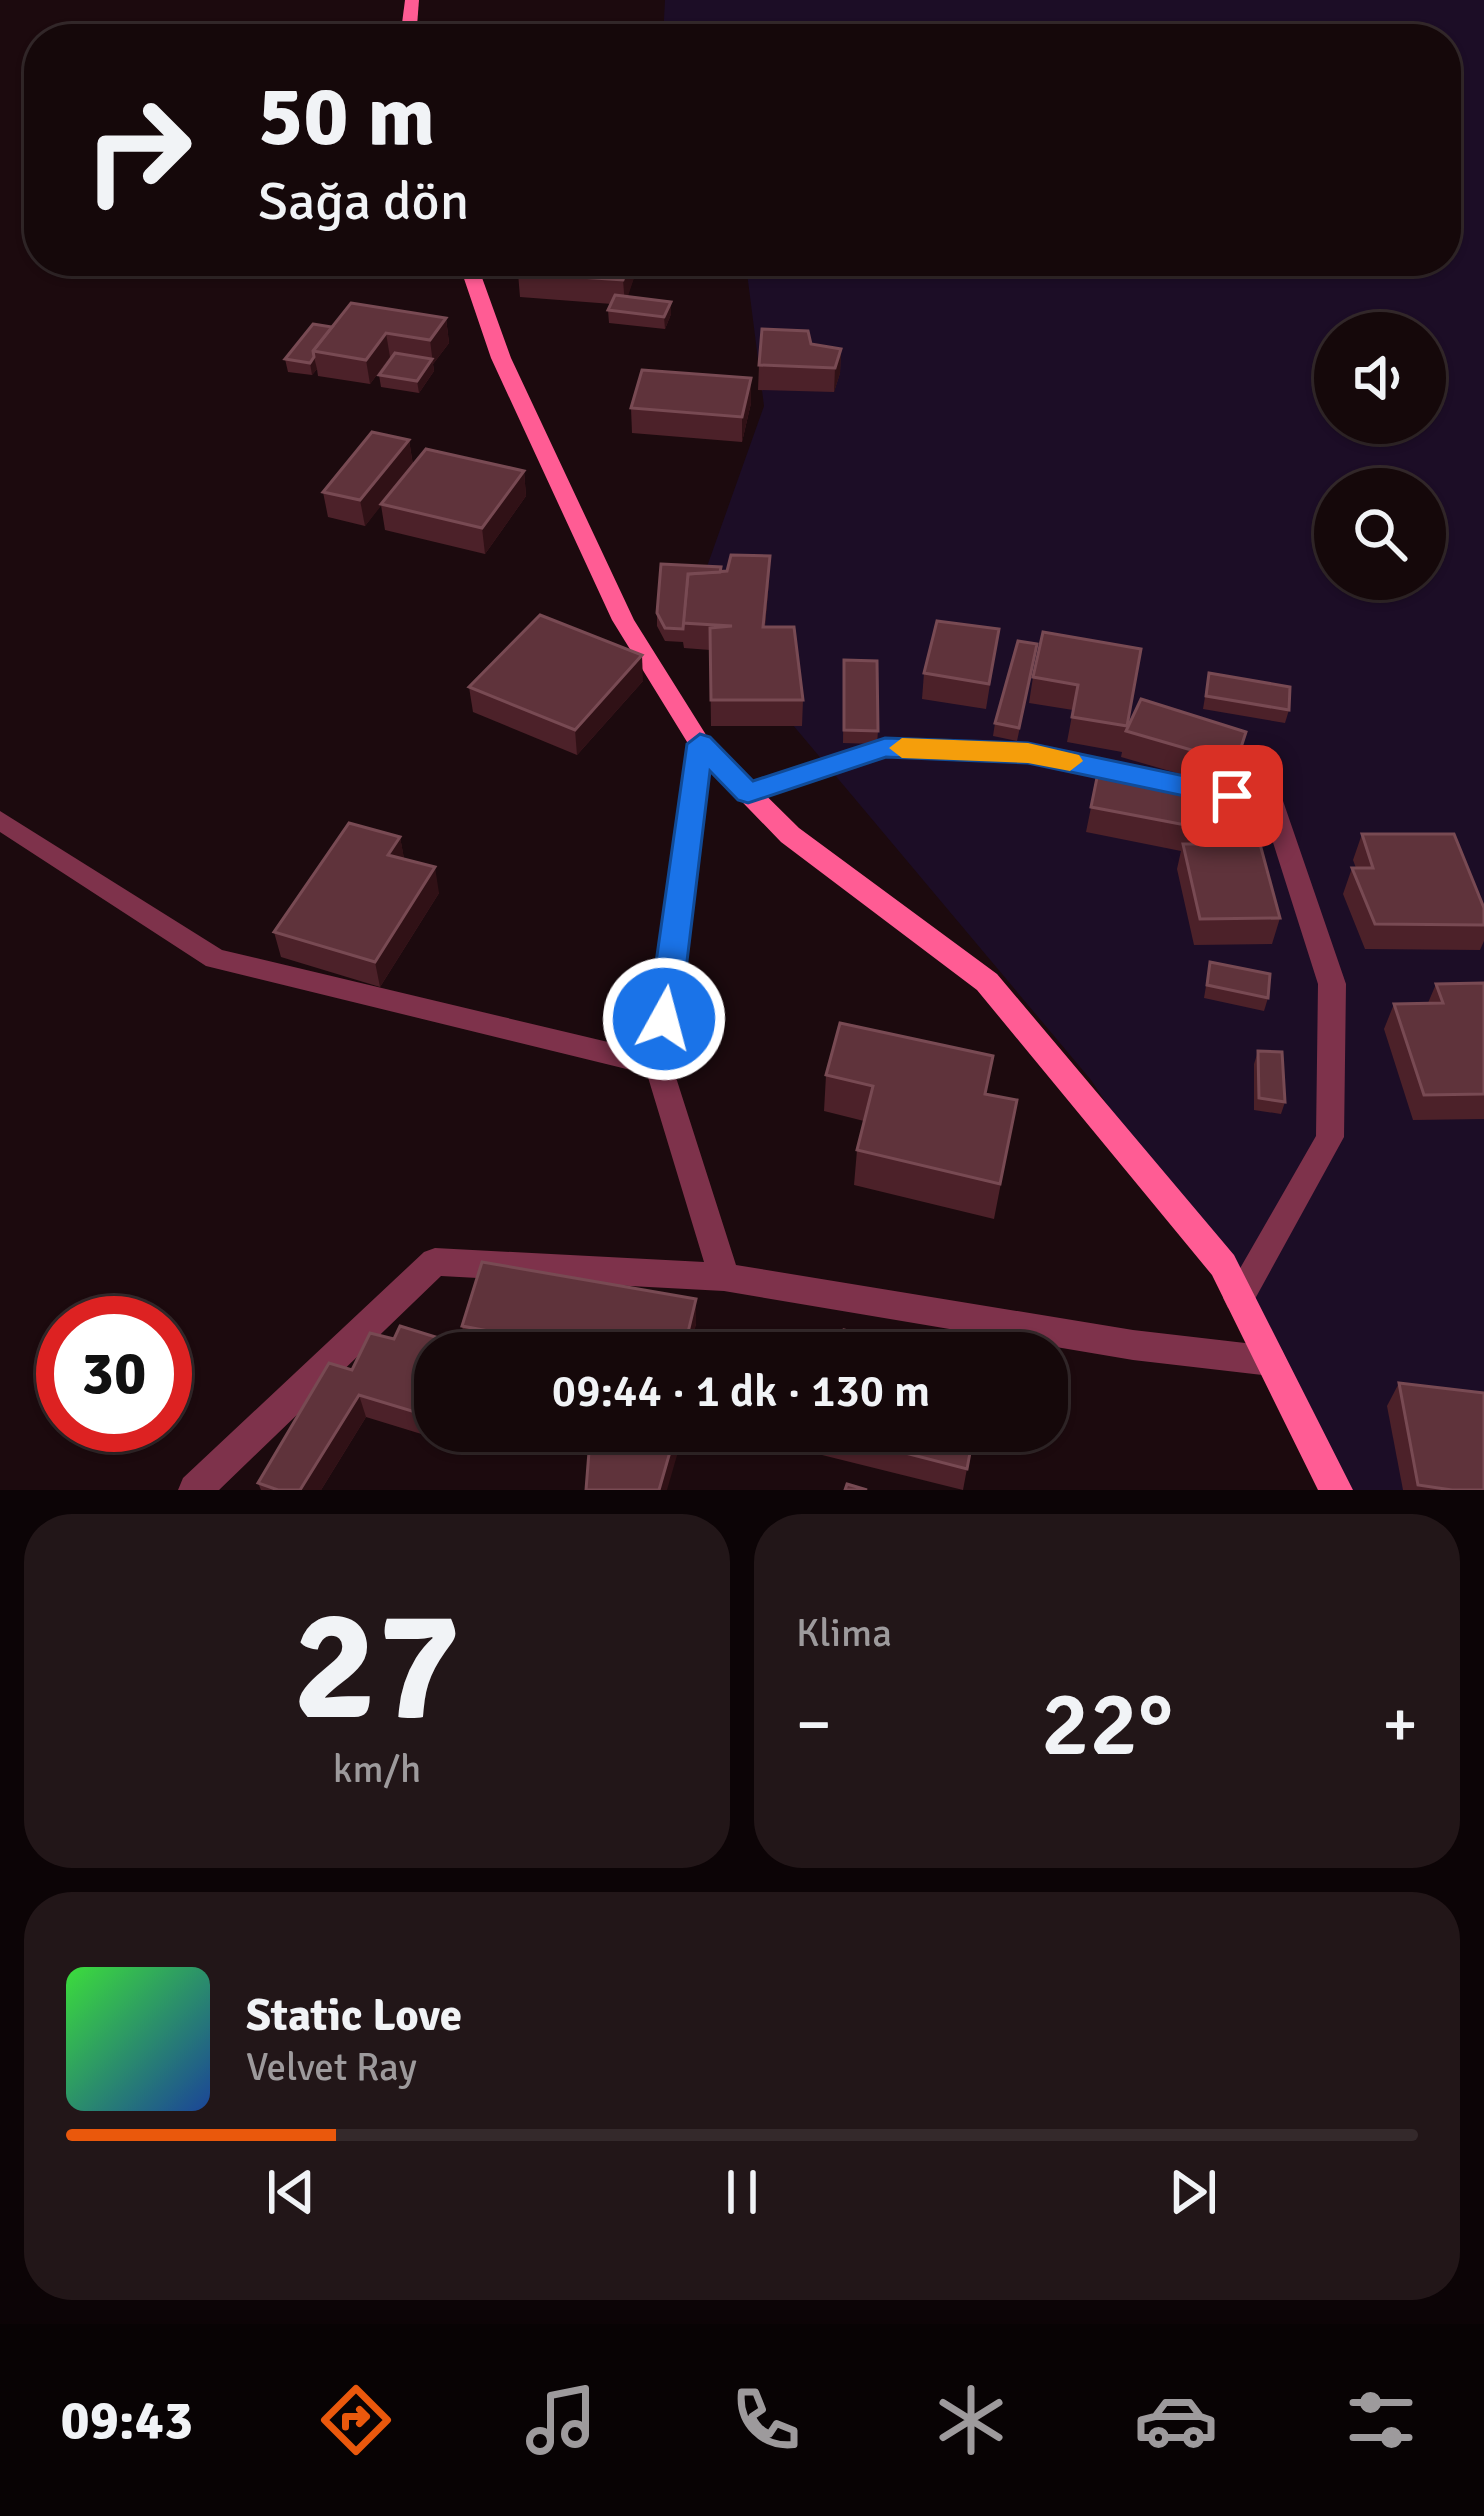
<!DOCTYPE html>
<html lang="tr">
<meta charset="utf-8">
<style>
body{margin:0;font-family:Signika,sans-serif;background:#221618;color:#f1f3f6;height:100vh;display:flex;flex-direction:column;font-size:45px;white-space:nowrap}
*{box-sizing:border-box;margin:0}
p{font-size:39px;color:#9d9a9c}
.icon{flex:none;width:66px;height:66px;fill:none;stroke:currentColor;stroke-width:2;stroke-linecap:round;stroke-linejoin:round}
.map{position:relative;height:1490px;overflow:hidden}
.panel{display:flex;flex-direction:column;gap:24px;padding:24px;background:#0c0406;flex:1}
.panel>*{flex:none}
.hud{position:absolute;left:24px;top:24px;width:1437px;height:252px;border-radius:48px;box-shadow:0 3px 9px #0004,0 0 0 3px #34292b;background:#15080a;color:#f1f3f6;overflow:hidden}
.tools{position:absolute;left:1314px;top:312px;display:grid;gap:24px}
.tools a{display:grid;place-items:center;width:132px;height:132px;border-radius:50%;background:#15080a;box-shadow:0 3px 9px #0004,0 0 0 3px #34292b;font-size:60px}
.speed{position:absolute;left:36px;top:1296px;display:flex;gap:24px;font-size:60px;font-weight:700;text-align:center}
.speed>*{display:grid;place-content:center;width:156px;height:156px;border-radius:50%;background:#15080a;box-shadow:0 3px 9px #0004,0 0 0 3px #34292b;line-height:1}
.speed .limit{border:18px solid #d22;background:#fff;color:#111}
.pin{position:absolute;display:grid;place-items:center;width:102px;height:102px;color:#fff;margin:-51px;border-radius:24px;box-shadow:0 6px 18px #0006}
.me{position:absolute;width:132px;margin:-66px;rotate:7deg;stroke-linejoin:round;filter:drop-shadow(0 0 9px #0008)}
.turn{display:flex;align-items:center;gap:42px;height:252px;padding:0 36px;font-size:54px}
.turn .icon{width:156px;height:156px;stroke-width:2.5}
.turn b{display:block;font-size:84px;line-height:102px}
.big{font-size:90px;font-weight:600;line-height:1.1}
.panel .tile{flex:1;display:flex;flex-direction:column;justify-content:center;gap:18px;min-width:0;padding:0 42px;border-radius:48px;background:#221618}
.panel .dial{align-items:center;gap:0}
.dial b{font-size:156px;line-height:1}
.song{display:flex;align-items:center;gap:36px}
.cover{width:144px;height:144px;border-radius:18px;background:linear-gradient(135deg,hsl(120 70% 55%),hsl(220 70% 35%))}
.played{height:12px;border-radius:6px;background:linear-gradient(90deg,#ea580c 20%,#34292b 20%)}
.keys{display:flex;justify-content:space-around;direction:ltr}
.heat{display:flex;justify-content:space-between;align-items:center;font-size:66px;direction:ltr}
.panel .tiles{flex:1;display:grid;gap:24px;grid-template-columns:1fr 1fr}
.tile:last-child{grid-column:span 2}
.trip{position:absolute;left:414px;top:1332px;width:654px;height:120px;border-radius:48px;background:#15080a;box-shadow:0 3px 9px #0004,0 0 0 3px #34292b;font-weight:600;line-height:120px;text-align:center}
.menu{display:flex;height:192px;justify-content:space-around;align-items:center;background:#080304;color:#9d9a9c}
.menu .icon{width:84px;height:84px}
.menu .active{color:#ea580c}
.menu b{font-size:54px;color:#f1f3f6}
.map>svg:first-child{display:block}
.green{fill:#1c0d26;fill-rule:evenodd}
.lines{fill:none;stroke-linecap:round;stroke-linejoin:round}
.street{fill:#7e324b;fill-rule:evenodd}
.secondary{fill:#ff5c94;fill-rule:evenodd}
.wall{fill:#4c2129}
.shaded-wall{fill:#301116}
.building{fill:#5f333b;stroke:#784a53;stroke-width:3}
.route{fill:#1a73e8;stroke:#114b97;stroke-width:3}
.slow{fill:#f59e0b}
</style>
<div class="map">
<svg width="1484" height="1490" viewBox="0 0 1484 1490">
<rect width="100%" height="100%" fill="#1c0a0e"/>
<path class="green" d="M 665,0 L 1484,0 L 1484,1490 L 1342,1490 L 1314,1418 L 1091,1080 L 693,606 L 764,406 L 747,273 L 741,261 L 1446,261 L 1446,39 L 663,39 ZM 1335,333 L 1425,333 L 1425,423 L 1335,423 ZM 1335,489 L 1425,489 L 1425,579 L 1335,579 Z"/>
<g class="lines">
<g class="street">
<path d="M 700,736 L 712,744 L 672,1065 L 736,1265 L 1133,1330 L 1271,1346 L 1282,1350 L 1287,1361 L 1282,1372 L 1271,1376 L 1133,1360 L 724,1291 L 441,1276 L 219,1490 L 178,1490 L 183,1478 L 424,1252 L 435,1248 L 704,1262 L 647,1074 L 206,966 L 0,832 L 0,811 L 222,950 L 646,1051 L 688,744 Z"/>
<path d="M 885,738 L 1028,744 L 1132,766 L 1144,775 L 1132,784 L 1028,762 L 886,756 L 748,802 L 736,793 L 739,787 Z"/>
<path d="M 1172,774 L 1282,798 L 1346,984 L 1344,1137 L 1250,1308 L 1239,1312 L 1228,1308 L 1223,1298 L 1316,1136 L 1318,984 L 1263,811 L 1163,789 L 1160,783 L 1163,777 Z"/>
</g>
<g class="secondary">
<path d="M 405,0 L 419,0 L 416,39 L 400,39 Z"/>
<path d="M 458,261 L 476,261 L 511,358 L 634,620 L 708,738 L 799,828 L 997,974 L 1234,1255 L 1353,1490 L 1318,1490 L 1212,1275 L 977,990 L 781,842 L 692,750 L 612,620 L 491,358 Z"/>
</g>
</g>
<g class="wall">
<path d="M 658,261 L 752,261 L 745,275 Z"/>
<path d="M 639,263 L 627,297 L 671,314 L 665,329 L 609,323 L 608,310 L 612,304 L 520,297 L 518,273 Z"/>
<path d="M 446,318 L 449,343 L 433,364 L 434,371 L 419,393 L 381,387 L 379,375 L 391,358 L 390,357 L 370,384 L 318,376 L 317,369 L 312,375 L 288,372 L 285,359 L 332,327 Z"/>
<path d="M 811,344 L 841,349 L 840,373 L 834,392 L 758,390 L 759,365 Z"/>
<path d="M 751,403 L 742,442 L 632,433 L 631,408 Z"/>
<path d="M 409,440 L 413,465 L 524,471 L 526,496 L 485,554 L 385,530 L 381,505 L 365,526 L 328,517 L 323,492 Z"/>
<path d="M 721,572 L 769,581 L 765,627 L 803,700 L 802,726 L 711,726 L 710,650 L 684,648 L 683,642 L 665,641 L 657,626 L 657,613 Z"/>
<path d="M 999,629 L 986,709 L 922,699 L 924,673 Z"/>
<path d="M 1141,649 L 1126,730 L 1246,732 L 1229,788 L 1121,757 L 1122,752 L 1067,742 L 1073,710 L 1029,703 L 1033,677 Z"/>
<path d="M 1035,657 L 1017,741 L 993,736 L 995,723 Z"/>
<path d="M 844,660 L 878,731 L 877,744 L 843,743 Z"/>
<path d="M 1209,673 L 1289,710 L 1285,723 L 1203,709 Z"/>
<path d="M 643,681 L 577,755 L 473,712 L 469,687 Z"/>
<path d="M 1099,768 L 1196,827 L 1192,844 L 1280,918 L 1272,944 L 1194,945 L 1177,869 L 1181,851 L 1086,832 Z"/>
<path d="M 1362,834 L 1484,908 L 1484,941 L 1480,950 L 1365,949 L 1343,894 L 1352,868 L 1356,868 L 1353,860 Z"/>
<path d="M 400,837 L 404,859 L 439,893 L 380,987 L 281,957 L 274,932 Z"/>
<path d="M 1210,962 L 1268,998 L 1264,1011 L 1204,998 Z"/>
<path d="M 1484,983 L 1484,1119 L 1413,1120 L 1384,1029 L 1394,1004 L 1428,1003 L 1436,984 Z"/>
<path d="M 1258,1051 L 1285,1102 L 1281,1114 L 1254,1110 L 1254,1064 Z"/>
<path d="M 826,1075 L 987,1094 L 1017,1100 L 994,1219 L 854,1185 L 857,1150 L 864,1121 L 824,1111 Z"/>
<path d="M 696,1299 L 696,1323 L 690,1353 L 489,1353 L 467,1349 L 462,1326 Z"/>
<path d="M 442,1339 L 445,1351 L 435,1353 L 435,1431 L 474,1431 L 467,1448 L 366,1417 L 321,1490 L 261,1490 L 258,1483 L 352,1370 Z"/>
<path d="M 1399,1383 L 1484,1490 L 1403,1490 L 1387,1406 Z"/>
<path d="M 820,1431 L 974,1431 L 963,1490 L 818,1454 Z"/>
</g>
<g class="shaded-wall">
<path d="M 630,261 L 639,261 L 639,263 L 625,305 L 623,280 Z"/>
<path d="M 745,261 L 752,261 L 745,275 Z"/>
<path d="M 671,302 L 671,314 L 665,329 L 664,317 Z"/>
<path d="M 446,318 L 449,343 L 433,364 L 430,340 Z"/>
<path d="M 386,333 L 390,357 L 370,384 L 366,360 Z"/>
<path d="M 841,349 L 840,373 L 834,392 L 835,368 Z"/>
<path d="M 314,357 L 317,369 L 312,375 L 310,363 Z"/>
<path d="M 432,359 L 434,371 L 419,393 L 417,381 Z"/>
<path d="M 751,378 L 751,403 L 742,442 L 742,417 Z"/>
<path d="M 409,440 L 413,466 L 365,526 L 360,500 Z"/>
<path d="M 524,471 L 526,496 L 485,554 L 482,528 Z"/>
<path d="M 770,556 L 769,581 L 762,653 L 763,627 Z"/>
<path d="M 642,655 L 643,681 L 577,755 L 575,730 Z"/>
<path d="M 400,837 L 405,863 L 388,855 Z"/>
<path d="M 435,867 L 439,893 L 380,987 L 375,962 Z"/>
<path d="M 696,1299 L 696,1323 L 690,1353 L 683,1353 Z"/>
<path d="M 359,1395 L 366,1417 L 321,1490 L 300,1490 Z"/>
<path d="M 464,1431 L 474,1431 L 467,1448 Z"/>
<path d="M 676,1431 L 684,1431 L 667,1490 L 659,1490 Z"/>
</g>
<g class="building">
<path d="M 523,261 L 630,261 L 623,280 L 518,273 Z"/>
<path d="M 615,295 L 671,302 L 664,317 L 608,310 Z"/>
<path d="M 351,303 L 446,318 L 430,340 L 386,333 L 366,360 L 313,351 Z"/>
<path d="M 313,324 L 332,327 L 313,351 L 314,357 L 310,363 L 285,359 Z"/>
<path d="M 762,329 L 808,331 L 811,344 L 841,349 L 835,368 L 759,365 Z"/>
<path d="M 395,353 L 432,359 L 417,381 L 379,375 Z"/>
<path d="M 642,370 L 751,378 L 742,417 L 631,408 Z"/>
<path d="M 372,432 L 409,440 L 360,500 L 323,492 Z"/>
<path d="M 426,449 L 524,471 L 482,528 L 381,504 Z"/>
<path d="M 731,555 L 770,556 L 763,627 L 794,627 L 803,700 L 711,700 L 710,628 L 732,626 L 683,623 L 688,574 L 727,571 Z"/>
<path d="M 661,564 L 721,567 L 720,572 L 688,574 L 683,629 L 665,628 L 657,613 Z"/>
<path d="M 540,615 L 642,655 L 575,730 L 469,687 Z"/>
<path d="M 937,621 L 999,629 L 989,684 L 924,673 Z"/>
<path d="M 1043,632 L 1141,649 L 1127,726 L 1072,717 L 1078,685 L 1033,677 Z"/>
<path d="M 1018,641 L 1037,644 L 1019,728 L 995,723 Z"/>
<path d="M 844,660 L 877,661 L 878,731 L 844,730 Z"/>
<path d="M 1209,673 L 1290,687 L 1289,710 L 1206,696 Z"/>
<path d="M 1141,699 L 1246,732 L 1236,763 L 1126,731 Z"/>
<path d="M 1099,768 L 1202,787 L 1196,827 L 1091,807 Z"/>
<path d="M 349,823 L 400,837 L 388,855 L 435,867 L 375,962 L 274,932 Z"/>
<path d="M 1362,834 L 1454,834 L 1484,908 L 1484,925 L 1375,924 L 1352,868 L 1373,868 Z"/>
<path d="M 1183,844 L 1260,844 L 1280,918 L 1200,919 Z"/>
<path d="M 1210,962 L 1270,974 L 1268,998 L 1207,985 Z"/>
<path d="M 1484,983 L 1484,1094 L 1424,1095 L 1394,1004 L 1443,1003 L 1436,984 Z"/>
<path d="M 840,1023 L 993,1056 L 985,1094 L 1017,1100 L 1000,1184 L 857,1150 L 873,1086 L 826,1075 Z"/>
<path d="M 1258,1051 L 1282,1052 L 1285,1102 L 1259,1098 Z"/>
<path d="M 482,1262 L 696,1299 L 683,1353 L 604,1353 L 462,1326 Z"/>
<path d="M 400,1326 L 442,1339 L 439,1349 L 452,1353 L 435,1353 L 435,1418 L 359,1395 L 300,1490 L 278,1490 L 258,1483 L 329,1363 L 352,1370 L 370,1333 L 394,1339 Z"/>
<path d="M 844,1330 L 938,1353 L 839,1353 Z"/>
<path d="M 1399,1383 L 1484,1393 L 1484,1490 L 1452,1490 L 1418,1485 Z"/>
<path d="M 594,1431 L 676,1431 L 659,1490 L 586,1490 L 590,1439 Z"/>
<path d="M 820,1431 L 974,1431 L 967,1469 Z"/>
<path d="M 847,1484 L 867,1490 L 845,1490 Z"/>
</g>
<path class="route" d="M 700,734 L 710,737 L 753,781 L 885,738 L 1028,743 L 1232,786 L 1246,796 L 1232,806 L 1028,763 L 886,757 L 748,803 L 738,800 L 710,771 L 680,1019 L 675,1028 L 664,1032 L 653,1028 L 648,1019 L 687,744 Z"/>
<path class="slow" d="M 902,738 L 1028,743 L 1079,755 L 1083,761 L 1070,771 L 1028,763 L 902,758 L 889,748 Z"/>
</svg>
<div class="tools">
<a><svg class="icon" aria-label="sound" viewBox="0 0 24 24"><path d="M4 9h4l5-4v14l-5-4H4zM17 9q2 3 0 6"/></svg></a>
<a><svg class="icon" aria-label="search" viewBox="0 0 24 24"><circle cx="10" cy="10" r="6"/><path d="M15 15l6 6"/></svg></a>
</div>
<div class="speed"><div class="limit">30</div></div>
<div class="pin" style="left:1232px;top:796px;background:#d93025"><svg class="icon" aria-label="arrive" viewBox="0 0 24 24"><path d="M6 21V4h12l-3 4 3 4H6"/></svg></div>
<svg class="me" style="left:664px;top:1019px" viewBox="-20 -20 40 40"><circle r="17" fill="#1a73e8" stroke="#fff" stroke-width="3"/><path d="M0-11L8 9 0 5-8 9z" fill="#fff"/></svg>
<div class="trip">09:44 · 1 dk · 130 m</div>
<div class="hud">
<div class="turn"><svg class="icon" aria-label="right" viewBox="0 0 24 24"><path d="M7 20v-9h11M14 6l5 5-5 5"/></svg><div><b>50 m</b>Sağa dön</div></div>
</div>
</div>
<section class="panel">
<div class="tiles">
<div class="tile dial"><b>27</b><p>km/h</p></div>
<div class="tile"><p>Klima</p>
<div class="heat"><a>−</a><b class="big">22°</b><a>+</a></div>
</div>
<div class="tile">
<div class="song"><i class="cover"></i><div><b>Static Love</b><p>Velvet Ray</p></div></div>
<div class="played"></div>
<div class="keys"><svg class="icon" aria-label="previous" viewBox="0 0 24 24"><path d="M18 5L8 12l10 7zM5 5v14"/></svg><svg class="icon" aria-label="pause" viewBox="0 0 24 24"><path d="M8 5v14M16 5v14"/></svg><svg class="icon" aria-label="next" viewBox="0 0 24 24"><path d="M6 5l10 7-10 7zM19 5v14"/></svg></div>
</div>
</div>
</section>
<nav class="menu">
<b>09:43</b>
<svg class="icon active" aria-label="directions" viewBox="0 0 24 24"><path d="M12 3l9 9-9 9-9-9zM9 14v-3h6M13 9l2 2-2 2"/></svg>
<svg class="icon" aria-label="music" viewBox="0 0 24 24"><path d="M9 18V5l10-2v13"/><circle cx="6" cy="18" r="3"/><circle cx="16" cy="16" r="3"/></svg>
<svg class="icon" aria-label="phone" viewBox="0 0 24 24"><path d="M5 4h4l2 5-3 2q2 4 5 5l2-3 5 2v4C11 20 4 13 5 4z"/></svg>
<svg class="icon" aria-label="climate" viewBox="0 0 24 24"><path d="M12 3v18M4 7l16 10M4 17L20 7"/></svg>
<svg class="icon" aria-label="car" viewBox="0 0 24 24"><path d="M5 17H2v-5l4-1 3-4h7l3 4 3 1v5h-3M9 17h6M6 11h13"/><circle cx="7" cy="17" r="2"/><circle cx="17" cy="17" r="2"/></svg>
<svg class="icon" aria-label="filters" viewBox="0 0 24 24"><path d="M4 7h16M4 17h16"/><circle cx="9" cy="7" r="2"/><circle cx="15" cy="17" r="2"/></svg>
</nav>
